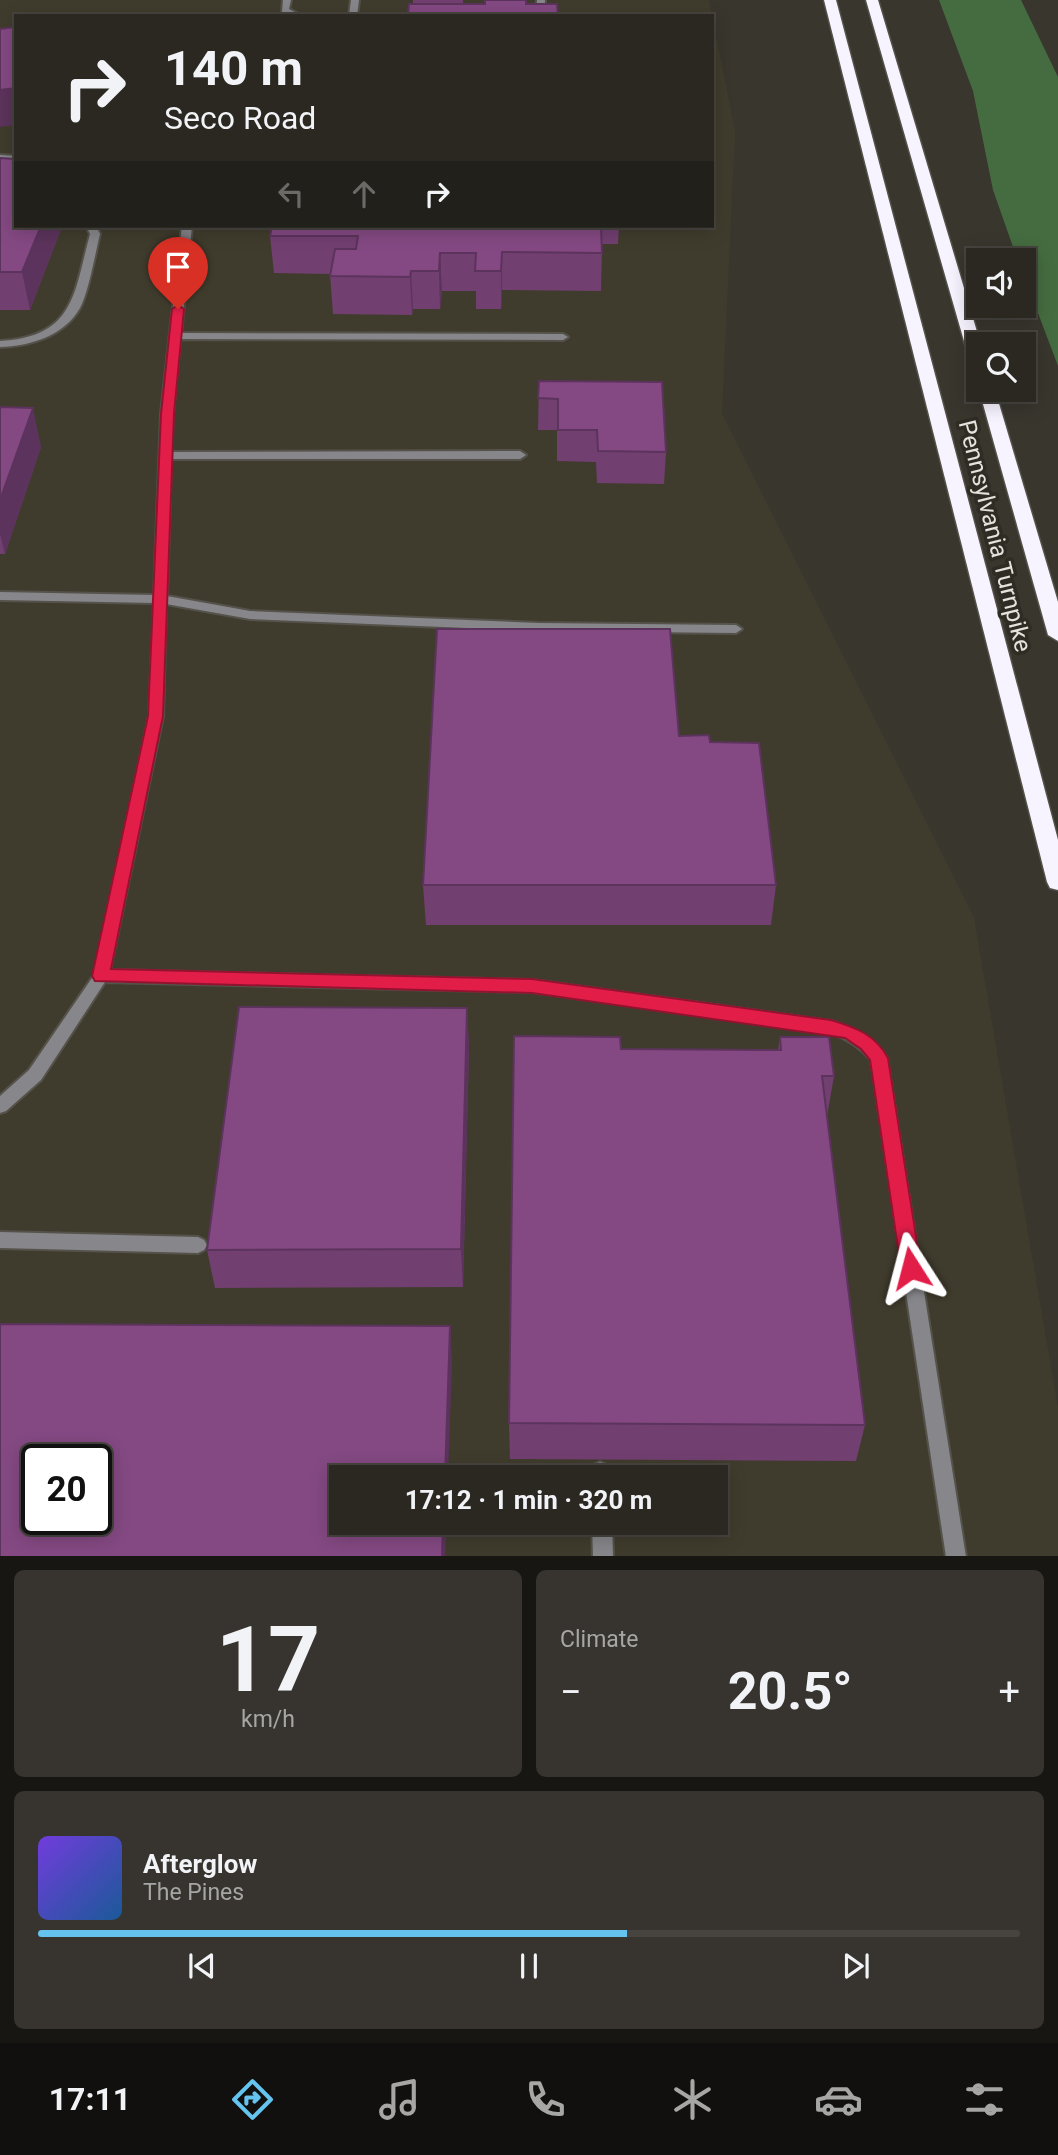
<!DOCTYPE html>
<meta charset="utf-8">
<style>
body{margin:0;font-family:Roboto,sans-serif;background:#37342f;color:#f1f3f6;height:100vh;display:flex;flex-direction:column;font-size:26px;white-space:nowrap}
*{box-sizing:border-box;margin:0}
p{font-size:23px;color:#a6a6a5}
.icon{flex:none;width:38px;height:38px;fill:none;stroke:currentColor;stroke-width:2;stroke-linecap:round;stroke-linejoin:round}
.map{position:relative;height:1556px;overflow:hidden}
.side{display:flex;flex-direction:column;gap:14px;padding:14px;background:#181613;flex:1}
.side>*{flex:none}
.hud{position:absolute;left:14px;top:14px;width:700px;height:214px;border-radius:0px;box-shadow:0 4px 18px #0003,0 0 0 2px #474440;background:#2b2822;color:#f1f3f6;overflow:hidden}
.fabs{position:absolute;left:966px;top:248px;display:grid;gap:14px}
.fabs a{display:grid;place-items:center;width:70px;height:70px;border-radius:0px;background:#2b2822;box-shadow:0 4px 18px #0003,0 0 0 2px #474440;font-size:35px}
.speed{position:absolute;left:21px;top:1444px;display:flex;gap:14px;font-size:35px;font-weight:700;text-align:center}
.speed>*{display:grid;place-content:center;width:91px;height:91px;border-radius:50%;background:#2b2822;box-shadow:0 4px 18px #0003,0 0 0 2px #474440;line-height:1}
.speed .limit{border:4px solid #111;border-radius:10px;background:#fff;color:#111}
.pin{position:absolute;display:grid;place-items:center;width:60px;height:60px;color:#fff;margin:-72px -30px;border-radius:50% 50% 50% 0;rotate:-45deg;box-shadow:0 0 7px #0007}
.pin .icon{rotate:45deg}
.me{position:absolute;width:77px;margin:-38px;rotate:351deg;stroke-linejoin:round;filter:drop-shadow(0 0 5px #0008)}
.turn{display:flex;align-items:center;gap:24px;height:147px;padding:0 35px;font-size:32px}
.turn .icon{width:91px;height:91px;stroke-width:2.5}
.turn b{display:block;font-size:49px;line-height:60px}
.lanes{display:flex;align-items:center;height:66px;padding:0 35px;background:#0003;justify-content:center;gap:35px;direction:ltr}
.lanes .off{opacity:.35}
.big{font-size:52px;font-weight:700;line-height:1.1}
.side .card{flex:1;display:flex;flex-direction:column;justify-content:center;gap:10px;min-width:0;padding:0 24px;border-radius:10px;background:#37342f}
.side .dial{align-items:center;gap:0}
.dial b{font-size:91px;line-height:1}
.song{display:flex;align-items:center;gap:21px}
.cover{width:84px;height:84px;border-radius:10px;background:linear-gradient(135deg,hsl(260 70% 55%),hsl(210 70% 35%))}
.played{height:7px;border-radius:4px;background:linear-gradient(90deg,#65c4ef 60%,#474440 60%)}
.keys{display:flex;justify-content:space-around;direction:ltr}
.heat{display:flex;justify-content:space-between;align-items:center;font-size:38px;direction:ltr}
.side .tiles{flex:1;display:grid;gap:14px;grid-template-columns:1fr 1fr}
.card:last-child{grid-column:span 2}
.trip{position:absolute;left:329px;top:1465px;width:399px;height:70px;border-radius:0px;background:#2b2822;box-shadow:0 4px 18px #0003,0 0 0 2px #474440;font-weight:700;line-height:70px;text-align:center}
.tab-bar{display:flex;height:112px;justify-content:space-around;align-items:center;background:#11100e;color:#a6a6a5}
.tab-bar .icon{width:49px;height:49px}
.tab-bar .selected{color:#65c4ef}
.tab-bar b{font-size:32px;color:#f1f3f6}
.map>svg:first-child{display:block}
.built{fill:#403c2d;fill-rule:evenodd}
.green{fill:#456c40}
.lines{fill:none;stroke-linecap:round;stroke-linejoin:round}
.lane-casing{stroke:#54524a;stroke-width:4}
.highway-casing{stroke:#54524a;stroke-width:3}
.lane{fill:#87868a;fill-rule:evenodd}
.highway{fill:#f8f4ff;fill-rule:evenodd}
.wall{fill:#723f71}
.shaded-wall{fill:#5c335c}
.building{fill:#844983;stroke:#5c335c;stroke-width:2;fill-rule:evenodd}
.route{fill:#e11d48;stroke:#92132f;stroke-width:2}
.labels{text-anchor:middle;stroke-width:7;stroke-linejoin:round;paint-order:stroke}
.street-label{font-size:24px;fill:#e4e3dd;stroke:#2f2c24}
</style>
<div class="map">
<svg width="1058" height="1557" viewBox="0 0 1058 1557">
<rect width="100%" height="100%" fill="#39362e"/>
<path class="built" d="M 0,0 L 709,0 L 735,131 L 722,414 L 974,918 L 1058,1408 L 1058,1556 L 0,1557 ZM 16,16 L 712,16 L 712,226 L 16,226 ZM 37,1460 L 96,1460 L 96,1519 L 37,1519 ZM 341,1477 L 716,1477 L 716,1522 L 341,1522 Z"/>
<path class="green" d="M 939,0 L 1021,0 L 1058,77 L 1058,366 L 1024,276 L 1024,261 L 1018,261 L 993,190 L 973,91 Z"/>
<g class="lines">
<g class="lane-casing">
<g id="lane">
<path d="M 283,0 L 291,0 L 289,9 L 302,16 L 291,16 L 282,12 Z"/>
<path d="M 351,0 L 359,0 L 357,16 L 349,15 Z"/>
<path d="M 537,0 L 545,0 L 544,16 L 536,16 Z"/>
<path d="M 0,155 L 16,156 L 16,162 L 0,161 Z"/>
<path d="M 86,226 L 96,226 L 100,234 C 95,254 89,291 80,308 C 64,336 30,346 0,347 L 0,341 C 75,337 74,293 90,234 Z"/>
<path d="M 182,226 L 192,226 L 181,333 L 563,334 L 568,337 L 563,340 L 180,339 L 173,414 L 171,452 L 520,451 L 526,455 L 520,459 L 171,459 L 167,596 L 250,611 L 538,623 L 736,625 L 742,629 L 736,633 L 538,631 L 250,619 L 166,604 L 163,716 L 110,970 L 532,980 L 831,1021 C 853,1028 875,1037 887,1058 L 966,1557 L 946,1557 L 871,1060 C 860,1047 847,1039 831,1033 L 532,992 L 105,982 L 41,1080 L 6,1111 L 0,1113 L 0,1096 L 29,1070 L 94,975 L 149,716 L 154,603 L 0,600 L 0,592 L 154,595 L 161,414 Z"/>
<path d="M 0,1232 L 198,1237 L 204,1240 L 207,1245 L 204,1250 L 198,1253 L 0,1248 Z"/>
<path d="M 600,1462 L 607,1465 L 610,1477 L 590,1477 L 593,1465 Z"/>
<path d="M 592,1522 L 612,1522 L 613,1557 L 593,1557 Z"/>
</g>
</g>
<g class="highway-casing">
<g id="highway">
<path d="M 824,0 L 836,0 L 1058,840 L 1058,890 L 1050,888 L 1047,882 Z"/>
<path d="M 866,0 L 878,0 L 981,345 L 978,345 L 978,367 L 970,362 Z"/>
<path d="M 979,390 L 995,390 L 1058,602 L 1058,641 L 1048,635 Z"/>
</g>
</g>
<use href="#lane" class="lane"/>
<use href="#highway" class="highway"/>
</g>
<g class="wall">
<path d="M 413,0 L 463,0 L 463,4 L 485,4 L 526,0 L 408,14 L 413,4 Z"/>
<path d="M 0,158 L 61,229 L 30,310 L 0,310 Z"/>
<path d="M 272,226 L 619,226 L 618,244 L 602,244 L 601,291 L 502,290 L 501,309 L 476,309 L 476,291 L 442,291 L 440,309 L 413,309 L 412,315 L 333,314 L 330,274 L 274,273 L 270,236 Z"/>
<path d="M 539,381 L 666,452 L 664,484 L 597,483 L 596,462 L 557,461 L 557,430 L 538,430 Z"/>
<path d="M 0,407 L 41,447 L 5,554 L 0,554 Z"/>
<path d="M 679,736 L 710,742 L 776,885 L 771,925 L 426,925 L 423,885 Z"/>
<path d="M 467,1008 L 469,1048 L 463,1287 L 215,1288 L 207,1250 Z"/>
<path d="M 780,1037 L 834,1076 L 827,1116 L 865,1425 L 856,1461 L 510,1459 L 509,1423 L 621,1049 L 778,1050 Z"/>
</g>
<g class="shaded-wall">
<path d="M 16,88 L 16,125 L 0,127 L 0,90 Z"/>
<path d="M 41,226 L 60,226 L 61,229 L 30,310 L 22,272 Z"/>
<path d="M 502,252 L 502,290 L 501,309 L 501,271 Z"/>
<path d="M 440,253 L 442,291 L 440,309 L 439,271 Z"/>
<path d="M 411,271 L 413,309 L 412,315 L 410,277 Z"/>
<path d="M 33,408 L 41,447 L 5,554 L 0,534 L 0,500 Z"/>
<path d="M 467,1008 L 469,1048 L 463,1287 L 461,1249 Z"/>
<path d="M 450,1326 L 452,1363 L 448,1477 L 445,1477 Z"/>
<path d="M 443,1522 L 447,1522 L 445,1557 L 442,1557 Z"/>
</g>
<g class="building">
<path d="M 485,0 L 526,0 L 526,4 L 557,4 L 558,16 L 345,16 L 345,14 L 408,14 L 409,4 L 485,4 Z"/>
<path d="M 16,27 L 16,88 L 0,90 L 0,29 Z"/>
<path d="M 0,158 L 16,159 L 16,226 L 41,226 L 22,272 L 0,272 Z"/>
<path d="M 272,226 L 601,226 L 602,253 L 502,252 L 501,271 L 475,271 L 476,253 L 440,253 L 439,271 L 411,271 L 410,277 L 330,276 L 335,249 L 356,249 L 358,236 L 270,236 Z"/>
<path d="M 539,381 L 662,382 L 666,452 L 598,451 L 597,430 L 558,430 L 558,399 L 538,398 Z"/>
<path d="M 0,407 L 33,408 L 0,500 Z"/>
<path d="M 437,629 L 670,629 L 679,736 L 709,735 L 710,742 L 759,743 L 776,885 L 423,885 Z"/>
<path d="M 239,1007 L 467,1008 L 461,1249 L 207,1250 Z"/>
<path d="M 514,1036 L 620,1037 L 621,1049 L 781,1050 L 780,1037 L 829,1037 L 834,1076 L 822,1076 L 865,1425 L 509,1423 Z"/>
<path d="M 0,1324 L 450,1326 L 445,1477 L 341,1477 L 341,1522 L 443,1522 L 442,1557 L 0,1557 ZM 37,1460 L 96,1460 L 96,1519 L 37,1519 Z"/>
</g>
<path class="route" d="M 178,305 L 184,309 L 174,414 L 163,716 L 111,969 L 532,979 L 831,1020 C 855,1027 876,1035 888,1058 L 921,1268 L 918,1274 L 911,1277 L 904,1274 L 901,1268 L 870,1060 L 861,1049 L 845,1038 L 532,993 L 95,981 L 92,976 L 148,716 L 161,414 L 172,309 Z"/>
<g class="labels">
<g class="street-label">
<text transform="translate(995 536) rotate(76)" y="8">Pennsylvania Turnpike</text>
</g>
</g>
</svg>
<div class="fabs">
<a><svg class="icon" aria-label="sound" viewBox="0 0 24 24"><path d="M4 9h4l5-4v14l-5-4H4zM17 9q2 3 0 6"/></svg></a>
<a><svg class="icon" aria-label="search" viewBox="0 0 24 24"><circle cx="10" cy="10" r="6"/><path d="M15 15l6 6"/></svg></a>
</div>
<div class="speed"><div class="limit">20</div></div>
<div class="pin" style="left:178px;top:309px;background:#d93025"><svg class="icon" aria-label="arrive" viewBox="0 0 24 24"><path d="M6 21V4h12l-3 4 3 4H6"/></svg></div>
<svg class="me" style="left:911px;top:1268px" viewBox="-20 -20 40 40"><path d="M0-17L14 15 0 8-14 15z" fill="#e11d48" stroke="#fff" stroke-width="4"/></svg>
<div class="trip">17:12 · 1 min · 320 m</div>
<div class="hud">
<div class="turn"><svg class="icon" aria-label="right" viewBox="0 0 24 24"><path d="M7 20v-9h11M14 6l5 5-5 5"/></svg><div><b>140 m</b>Seco Road</div></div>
<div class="lanes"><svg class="icon off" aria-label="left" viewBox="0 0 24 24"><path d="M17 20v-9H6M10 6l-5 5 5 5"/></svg><svg class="icon off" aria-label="ahead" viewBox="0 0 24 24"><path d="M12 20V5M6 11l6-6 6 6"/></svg><svg class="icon" aria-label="right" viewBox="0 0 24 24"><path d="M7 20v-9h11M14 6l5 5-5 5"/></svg></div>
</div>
</div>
<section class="side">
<div class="tiles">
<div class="card dial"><b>17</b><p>km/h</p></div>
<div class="card"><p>Climate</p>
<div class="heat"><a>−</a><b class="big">20.5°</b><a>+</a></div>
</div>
<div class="card">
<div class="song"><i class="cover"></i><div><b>Afterglow</b><p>The Pines</p></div></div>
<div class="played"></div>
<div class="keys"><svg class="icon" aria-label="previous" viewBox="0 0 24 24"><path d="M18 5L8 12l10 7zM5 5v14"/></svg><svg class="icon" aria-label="pause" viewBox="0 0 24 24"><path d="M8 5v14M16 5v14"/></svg><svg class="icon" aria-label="next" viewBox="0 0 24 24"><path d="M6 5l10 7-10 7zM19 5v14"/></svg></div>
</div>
</div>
</section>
<nav class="tab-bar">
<b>17:11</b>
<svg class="icon selected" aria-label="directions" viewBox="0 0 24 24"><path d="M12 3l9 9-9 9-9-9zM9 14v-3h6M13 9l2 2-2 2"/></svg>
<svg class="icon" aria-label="music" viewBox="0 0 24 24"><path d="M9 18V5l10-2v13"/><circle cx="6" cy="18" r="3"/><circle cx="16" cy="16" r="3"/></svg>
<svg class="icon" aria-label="phone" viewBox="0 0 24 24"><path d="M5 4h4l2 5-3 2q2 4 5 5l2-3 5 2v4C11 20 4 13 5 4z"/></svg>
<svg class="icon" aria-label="climate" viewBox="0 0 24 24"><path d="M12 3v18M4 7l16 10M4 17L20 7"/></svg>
<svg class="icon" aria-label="car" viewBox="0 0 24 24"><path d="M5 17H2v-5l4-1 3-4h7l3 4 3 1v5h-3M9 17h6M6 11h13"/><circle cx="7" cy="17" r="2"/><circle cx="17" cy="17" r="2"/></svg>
<svg class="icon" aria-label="filters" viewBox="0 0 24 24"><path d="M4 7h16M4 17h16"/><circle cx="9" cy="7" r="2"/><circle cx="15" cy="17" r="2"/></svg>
</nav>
